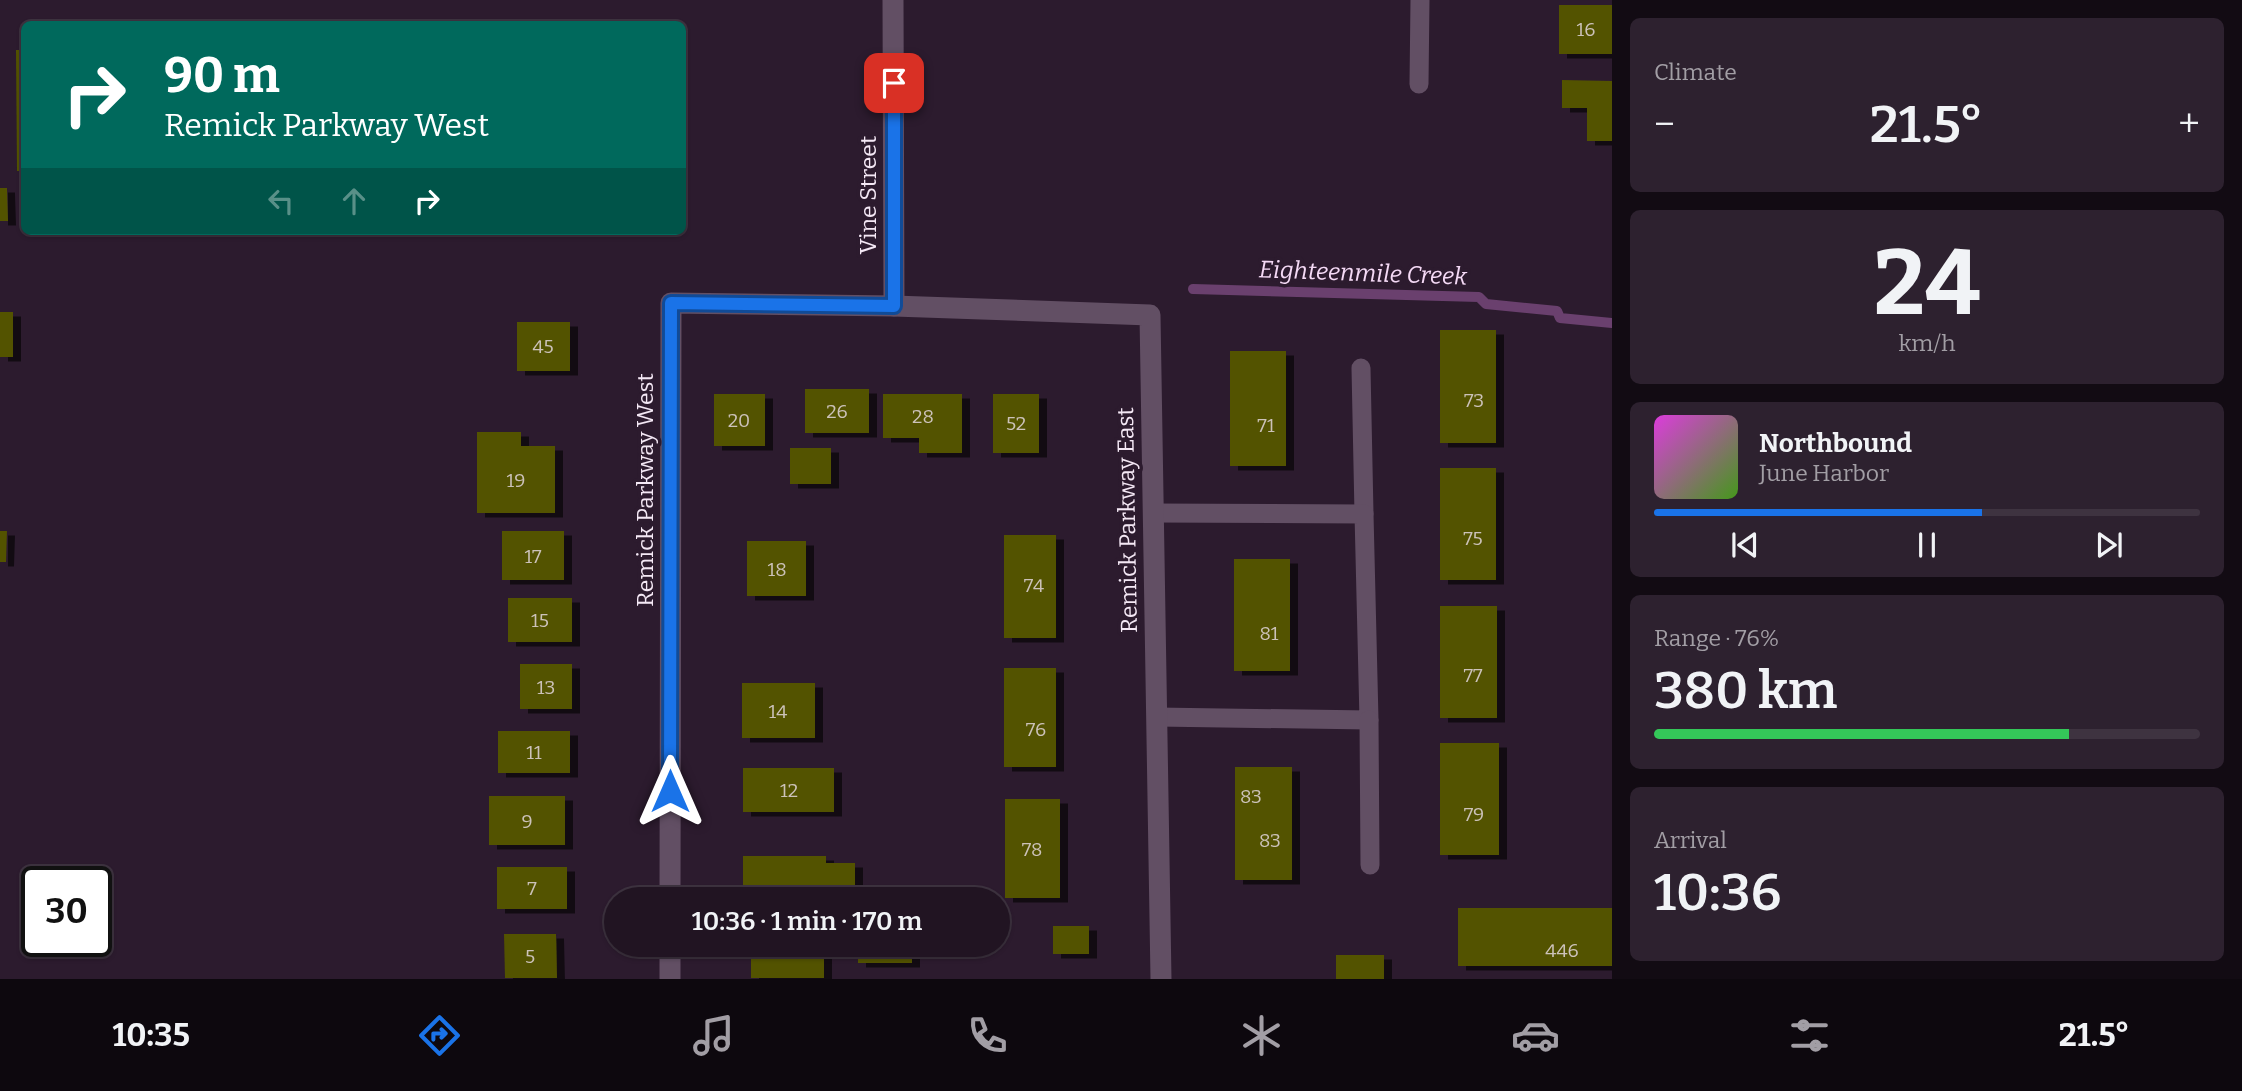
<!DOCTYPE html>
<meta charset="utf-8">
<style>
body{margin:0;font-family:Bitter,serif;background:#2d212f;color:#f1f3f6;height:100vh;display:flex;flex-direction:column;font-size:26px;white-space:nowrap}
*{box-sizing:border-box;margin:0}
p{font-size:23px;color:#a29ea5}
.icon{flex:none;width:38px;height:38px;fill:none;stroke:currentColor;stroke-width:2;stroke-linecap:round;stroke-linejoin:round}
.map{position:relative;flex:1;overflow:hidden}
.sheet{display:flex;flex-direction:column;gap:18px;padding:18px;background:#120b13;width:630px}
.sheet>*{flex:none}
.banner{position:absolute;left:21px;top:21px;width:665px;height:214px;border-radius:10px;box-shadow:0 2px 5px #0004,0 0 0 2px #3e3340;background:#00695c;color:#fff;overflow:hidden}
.speed{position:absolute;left:21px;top:866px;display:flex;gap:14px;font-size:35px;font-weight:700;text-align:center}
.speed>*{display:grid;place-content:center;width:91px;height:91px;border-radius:50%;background:#211422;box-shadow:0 2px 5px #0004,0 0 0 2px #3e3340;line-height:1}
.speed .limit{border:4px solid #111;border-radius:10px;background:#fff;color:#111}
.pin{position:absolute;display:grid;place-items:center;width:60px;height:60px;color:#fff;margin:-30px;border-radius:14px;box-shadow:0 4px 10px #0006}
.me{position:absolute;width:77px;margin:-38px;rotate:0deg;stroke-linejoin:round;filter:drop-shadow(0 0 5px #0008)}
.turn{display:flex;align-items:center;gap:24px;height:147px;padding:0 28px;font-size:32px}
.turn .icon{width:91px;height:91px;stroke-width:2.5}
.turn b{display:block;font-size:49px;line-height:60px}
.lanes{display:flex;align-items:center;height:66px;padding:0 28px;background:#0003;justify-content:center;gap:35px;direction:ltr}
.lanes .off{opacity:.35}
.big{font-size:52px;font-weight:600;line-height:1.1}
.sheet .tile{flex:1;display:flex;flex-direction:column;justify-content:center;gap:10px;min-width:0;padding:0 24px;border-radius:10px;background:#2d212f}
.sheet .dial{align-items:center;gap:0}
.dial b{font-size:91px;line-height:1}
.song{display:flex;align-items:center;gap:21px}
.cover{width:84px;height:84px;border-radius:10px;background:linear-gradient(135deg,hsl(300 70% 55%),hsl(100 70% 35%))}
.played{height:7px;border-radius:4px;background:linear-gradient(90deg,#1a73e8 60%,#3e3340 60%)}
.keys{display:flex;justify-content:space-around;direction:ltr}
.heat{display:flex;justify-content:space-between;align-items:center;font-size:38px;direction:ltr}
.charge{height:10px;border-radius:5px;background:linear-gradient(90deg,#34c759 76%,#3e3340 0)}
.trip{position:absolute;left:604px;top:887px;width:406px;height:70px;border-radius:35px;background:#211422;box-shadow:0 2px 5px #0004,0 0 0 2px #3e3340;font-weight:600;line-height:70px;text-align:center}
.menu{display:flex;height:112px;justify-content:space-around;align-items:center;background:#0d080e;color:#a29ea5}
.menu .icon{width:49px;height:49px}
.menu .selected{color:#1a73e8}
.menu b{font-size:32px;color:#f1f3f6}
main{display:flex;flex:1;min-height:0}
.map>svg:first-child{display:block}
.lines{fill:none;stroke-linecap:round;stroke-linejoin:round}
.stream{stroke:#6a406e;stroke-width:10}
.building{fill:#535205;filter:url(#shadow)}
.lane{stroke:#624f64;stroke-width:19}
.street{stroke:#624f64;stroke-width:21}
.route-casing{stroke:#114b97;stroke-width:18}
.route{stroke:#1a73e8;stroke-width:12}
.labels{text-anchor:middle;stroke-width:7;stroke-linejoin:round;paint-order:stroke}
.number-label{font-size:19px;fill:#ccc2b9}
.street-label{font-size:23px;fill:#f4e8f5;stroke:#2c1b2e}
.water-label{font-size:24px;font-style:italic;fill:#f5daf6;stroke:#2c1b2e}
</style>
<main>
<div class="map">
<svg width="1612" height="979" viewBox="0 0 1612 979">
<defs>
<filter id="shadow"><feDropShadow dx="8" dy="4.5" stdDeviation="0" flood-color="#0009"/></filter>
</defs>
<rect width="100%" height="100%" fill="#2c1b2e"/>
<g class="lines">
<path class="stream" d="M 1193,289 L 1479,297 L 1486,304 L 1557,311 L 1560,318 L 1612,323"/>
</g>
<g class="building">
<rect x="1559" y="5" width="53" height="49"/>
<path d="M 16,50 L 24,50 L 24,171 L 17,171 Z"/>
<path d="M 1562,80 L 1612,81 L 1612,141 L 1587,141 L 1587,108 L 1562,108 Z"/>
<path d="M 0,188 L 7,188 L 8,221 L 0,221 Z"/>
<rect x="0" y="312" width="13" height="45"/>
<rect x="517" y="322" width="53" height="49"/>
<rect x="1440" y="330" width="56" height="113"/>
<rect x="1230" y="351" width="56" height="115"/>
<rect x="805" y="389" width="64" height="44"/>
<rect x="714" y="394" width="51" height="52"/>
<path d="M 883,394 L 962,394 L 962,453 L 919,453 L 919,438 L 883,438 Z"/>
<rect x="993" y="394" width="46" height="59"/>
<path d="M 477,432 L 521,432 L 521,446 L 555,446 L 555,513 L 477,513 Z"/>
<rect x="790" y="448" width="41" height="36"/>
<rect x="1440" y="468" width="56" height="112"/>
<path d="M 0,531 L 7,531 L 6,562 L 0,562 Z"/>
<rect x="502" y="531" width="62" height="49"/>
<rect x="1004" y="535" width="52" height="103"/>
<rect x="747" y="541" width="59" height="55"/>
<rect x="1234" y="559" width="56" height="112"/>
<rect x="508" y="598" width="64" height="44"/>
<rect x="1440" y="606" width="57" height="112"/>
<rect x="520" y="664" width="52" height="45"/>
<rect x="1004" y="668" width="52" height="99"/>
<rect x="742" y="683" width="73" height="55"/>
<rect x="498" y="731" width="72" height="42"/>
<rect x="1440" y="743" width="59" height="112"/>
<rect x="1235" y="767" width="57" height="113"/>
<rect x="743" y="768" width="91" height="44"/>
<rect x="489" y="796" width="76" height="49"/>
<rect x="1005" y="799" width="55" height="99"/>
<path d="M 743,856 L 826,856 L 826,863 L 855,863 L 855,899 L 743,899 Z"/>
<rect x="497" y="867" width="70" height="42"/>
<rect x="1458" y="908" width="154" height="58"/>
<rect x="1053" y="926" width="36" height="28"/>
<path d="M 504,934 L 556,934 L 557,978 L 505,978 Z"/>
<rect x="751" y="945" width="73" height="33"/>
<rect x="858" y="945" width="54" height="18"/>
<rect x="1336" y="955" width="48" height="24"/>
</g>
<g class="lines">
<g class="lane">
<path d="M 1419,84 L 1420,0"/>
<path d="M 1361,368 L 1364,514"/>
<path d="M 1153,513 L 1364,514 L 1369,720 L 1157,717"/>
<path d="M 1369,720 L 1370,865"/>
</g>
<g class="street">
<path d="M 893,0 L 894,306"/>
<path d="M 670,900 L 671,303 L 894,306 L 1150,315 L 1161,979"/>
<path d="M 670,979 L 670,945"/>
</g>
</g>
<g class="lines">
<g class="route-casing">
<path id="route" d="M 670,791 L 671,303 L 894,306 L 894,83"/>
</g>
<use href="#route" class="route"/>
</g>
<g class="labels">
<g class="number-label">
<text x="1586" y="36">16</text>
<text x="543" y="353">45</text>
<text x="1474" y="407">73</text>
<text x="837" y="418">26</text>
<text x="923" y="423">28</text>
<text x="739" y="427">20</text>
<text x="1016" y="430">52</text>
<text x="1266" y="432">71</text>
<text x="516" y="487">19</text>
<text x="1473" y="545">75</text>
<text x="533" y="563">17</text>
<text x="777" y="576">18</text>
<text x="1034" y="592">74</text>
<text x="540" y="627">15</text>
<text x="1269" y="640">81</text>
<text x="1473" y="682">77</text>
<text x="546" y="694">13</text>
<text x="778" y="718">14</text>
<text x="1036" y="736">76</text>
<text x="534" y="759">11</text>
<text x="789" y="797">12</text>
<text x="1251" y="803">83</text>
<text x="1474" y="821">79</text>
<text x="527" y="828">9</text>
<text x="1270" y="847">83</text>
<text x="1032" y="856">78</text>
<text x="532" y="895">7</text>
<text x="1562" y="957">446</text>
<text x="530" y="963">5</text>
</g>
<g class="street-label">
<text transform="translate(868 195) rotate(-90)" y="8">Vine Street</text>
<text transform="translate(645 490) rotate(-90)" y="8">Remick Parkway West</text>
<text transform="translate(1127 520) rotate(-91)" y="8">Remick Parkway East</text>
</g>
<g class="water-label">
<text transform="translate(1363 273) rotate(2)" y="8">Eighteenmile Creek</text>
</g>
</g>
</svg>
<div class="speed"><div class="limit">30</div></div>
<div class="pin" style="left:894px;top:83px;background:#d93025"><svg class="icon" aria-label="arrive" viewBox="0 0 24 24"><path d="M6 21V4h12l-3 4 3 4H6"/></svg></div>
<svg class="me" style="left:670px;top:791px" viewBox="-20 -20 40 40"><path d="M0-17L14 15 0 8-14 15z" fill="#1a73e8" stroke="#fff" stroke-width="4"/></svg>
<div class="trip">10:36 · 1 min · 170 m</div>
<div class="banner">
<div class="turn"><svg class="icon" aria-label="right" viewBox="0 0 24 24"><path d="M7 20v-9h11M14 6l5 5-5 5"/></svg><div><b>90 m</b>Remick Parkway West</div></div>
<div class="lanes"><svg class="icon off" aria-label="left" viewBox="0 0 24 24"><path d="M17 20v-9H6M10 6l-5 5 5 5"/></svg><svg class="icon off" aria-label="ahead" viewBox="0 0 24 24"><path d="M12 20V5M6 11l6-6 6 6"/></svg><svg class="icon" aria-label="right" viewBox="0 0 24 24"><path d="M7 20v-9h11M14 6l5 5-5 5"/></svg></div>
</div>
</div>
<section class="sheet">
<div class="tile"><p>Climate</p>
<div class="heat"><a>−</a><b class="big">21.5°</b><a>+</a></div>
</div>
<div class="tile dial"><b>24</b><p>km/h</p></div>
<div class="tile">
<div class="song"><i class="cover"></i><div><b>Northbound</b><p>June Harbor</p></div></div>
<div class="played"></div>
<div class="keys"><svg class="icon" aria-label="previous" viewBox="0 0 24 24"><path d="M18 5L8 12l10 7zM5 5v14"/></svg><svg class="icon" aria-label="pause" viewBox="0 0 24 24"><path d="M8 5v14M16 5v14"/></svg><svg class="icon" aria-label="next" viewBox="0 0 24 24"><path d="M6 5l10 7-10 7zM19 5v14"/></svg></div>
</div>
<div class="tile"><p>Range · 76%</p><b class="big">380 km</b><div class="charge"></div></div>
<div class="tile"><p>Arrival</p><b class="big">10:36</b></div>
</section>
</main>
<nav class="menu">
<b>10:35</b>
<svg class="icon selected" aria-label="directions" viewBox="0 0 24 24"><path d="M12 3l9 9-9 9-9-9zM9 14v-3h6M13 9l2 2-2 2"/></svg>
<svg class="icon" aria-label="music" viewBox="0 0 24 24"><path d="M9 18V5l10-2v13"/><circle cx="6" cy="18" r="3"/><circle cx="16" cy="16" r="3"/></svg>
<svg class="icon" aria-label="phone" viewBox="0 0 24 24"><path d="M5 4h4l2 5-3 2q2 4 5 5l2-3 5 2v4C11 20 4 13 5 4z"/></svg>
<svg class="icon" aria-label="climate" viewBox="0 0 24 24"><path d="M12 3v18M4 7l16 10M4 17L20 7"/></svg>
<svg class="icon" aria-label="car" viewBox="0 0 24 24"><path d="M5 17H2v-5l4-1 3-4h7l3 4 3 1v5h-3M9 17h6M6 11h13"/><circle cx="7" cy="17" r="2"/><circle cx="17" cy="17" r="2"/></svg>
<svg class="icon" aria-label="filters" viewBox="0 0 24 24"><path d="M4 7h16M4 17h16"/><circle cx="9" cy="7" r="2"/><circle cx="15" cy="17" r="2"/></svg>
<b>21.5°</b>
</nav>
